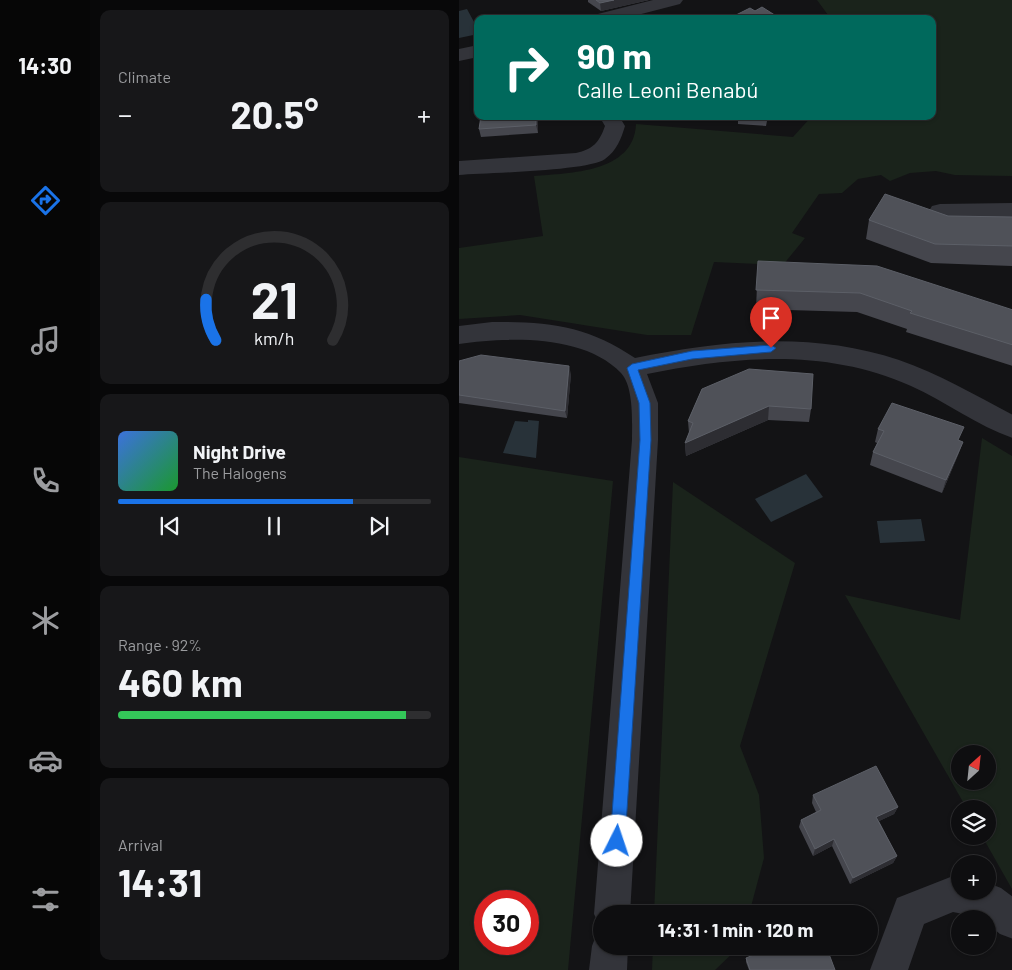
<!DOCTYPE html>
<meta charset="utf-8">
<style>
body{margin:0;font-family:Barlow,sans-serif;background:#171719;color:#f1f3f6;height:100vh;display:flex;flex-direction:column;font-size:19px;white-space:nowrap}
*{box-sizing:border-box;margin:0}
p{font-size:16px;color:#9b9c9f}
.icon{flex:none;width:28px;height:28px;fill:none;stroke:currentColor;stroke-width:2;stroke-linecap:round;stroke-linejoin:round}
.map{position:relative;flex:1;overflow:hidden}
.drawer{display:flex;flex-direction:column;gap:10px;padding:10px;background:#080809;width:369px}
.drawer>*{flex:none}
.hud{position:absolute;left:15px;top:15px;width:462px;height:105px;border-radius:10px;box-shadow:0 1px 4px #0004,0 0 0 1px #2e2e30;background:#00695c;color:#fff;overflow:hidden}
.needle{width:32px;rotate:27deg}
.tools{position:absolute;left:492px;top:745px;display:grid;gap:10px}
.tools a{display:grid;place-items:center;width:45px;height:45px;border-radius:50%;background:#0e0e10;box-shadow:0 1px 4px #0004,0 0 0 1px #2e2e30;font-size:25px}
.speed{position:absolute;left:15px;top:890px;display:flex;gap:10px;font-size:25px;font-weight:700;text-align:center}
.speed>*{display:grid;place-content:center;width:65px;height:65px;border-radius:50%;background:#0e0e10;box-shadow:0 1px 4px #0004,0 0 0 1px #2e2e30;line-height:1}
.speed .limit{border:8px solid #d22;background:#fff;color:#111}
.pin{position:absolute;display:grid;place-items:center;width:42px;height:42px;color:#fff;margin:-51px -21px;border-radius:50% 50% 50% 0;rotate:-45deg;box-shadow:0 0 5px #0007}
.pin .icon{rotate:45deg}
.me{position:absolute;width:55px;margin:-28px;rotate:4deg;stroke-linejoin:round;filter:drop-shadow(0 0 4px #0008)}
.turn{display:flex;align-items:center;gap:18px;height:105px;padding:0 20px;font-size:22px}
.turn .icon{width:65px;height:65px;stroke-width:2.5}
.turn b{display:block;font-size:35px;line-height:42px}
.big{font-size:38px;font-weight:700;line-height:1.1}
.drawer .card{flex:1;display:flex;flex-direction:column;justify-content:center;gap:8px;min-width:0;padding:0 18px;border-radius:10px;background:#171719}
.drawer .dial{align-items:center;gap:0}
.dial svg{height:130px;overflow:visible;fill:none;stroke:#2e2e30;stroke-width:7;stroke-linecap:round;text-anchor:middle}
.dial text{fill:#f1f3f6;stroke:none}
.song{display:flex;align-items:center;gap:15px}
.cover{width:60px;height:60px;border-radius:8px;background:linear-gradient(135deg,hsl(220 70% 55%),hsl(130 70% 35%))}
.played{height:5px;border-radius:2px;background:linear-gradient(90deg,#1a73e8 75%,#2e2e30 75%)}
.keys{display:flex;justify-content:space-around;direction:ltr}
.heat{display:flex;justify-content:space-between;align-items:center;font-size:28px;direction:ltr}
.charge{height:8px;border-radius:4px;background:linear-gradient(90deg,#34c759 92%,#2e2e30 0)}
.trip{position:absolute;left:134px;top:905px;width:285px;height:50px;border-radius:25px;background:#0e0e10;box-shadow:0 1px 4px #0004,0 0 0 1px #2e2e30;font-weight:700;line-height:50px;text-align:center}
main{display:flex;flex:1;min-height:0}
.tab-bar{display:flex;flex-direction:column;width:90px;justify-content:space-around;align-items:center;background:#060606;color:#9b9c9f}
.tab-bar .icon{width:35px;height:35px}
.tab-bar .on{color:#1a73e8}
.tab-bar b{font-size:22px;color:#f1f3f6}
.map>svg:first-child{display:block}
.green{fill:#1a231b;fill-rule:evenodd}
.water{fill:#283239}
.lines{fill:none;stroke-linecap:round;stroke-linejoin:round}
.minor{fill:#33343a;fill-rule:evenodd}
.wall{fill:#45464d}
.shaded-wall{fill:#2d2d32}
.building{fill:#4f5158;stroke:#5c5f67}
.route{fill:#1a73e8;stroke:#114b97}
</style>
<main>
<nav class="tab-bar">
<b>14:30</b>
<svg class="icon on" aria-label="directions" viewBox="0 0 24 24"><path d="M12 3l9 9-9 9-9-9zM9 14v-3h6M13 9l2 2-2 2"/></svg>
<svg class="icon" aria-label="music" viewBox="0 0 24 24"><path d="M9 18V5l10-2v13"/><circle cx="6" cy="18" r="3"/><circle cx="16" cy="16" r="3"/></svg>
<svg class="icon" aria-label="phone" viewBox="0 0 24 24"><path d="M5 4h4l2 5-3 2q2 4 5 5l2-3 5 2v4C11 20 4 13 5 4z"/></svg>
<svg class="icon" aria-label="climate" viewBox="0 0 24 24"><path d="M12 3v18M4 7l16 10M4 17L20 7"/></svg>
<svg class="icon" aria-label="car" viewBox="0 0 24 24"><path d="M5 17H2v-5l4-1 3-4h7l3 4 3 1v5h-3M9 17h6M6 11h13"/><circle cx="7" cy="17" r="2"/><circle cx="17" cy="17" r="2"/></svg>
<svg class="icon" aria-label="filters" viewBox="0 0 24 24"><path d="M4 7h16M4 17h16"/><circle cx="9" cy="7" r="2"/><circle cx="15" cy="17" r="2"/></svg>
</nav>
<section class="drawer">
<div class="card"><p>Climate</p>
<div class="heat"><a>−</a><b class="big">20.5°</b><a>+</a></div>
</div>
<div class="card dial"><svg viewBox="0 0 100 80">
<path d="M14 69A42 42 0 1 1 86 69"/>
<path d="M14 69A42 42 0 0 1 8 44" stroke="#1a73e8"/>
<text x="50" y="56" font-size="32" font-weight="700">21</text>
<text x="50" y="72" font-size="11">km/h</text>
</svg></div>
<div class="card">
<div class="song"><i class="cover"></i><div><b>Night Drive</b><p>The Halogens</p></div></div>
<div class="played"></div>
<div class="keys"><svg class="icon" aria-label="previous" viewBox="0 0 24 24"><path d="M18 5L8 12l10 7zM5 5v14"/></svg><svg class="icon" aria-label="pause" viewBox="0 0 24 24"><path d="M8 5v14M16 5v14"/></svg><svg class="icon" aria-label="next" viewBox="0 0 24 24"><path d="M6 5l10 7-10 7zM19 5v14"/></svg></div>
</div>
<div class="card"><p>Range · 92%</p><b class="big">460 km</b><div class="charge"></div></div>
<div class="card"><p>Arrival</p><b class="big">14:31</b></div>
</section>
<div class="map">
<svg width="554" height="970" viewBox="0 0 554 970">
<rect width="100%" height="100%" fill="#131315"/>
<g class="green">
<path d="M 358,0 L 553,0 L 553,176 L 496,175 L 477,171 L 451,173 L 431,181 L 422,175 L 399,179 L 383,193 L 360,194 L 333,233 L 346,238 L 324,265 L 255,262 L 232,335 L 188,335 L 61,315 L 0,319 L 0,248 L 84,236 L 75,176 C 110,173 175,173 177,124 L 334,137 L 353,116 L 474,116 L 474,19 L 372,19 Z"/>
<path d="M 523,438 L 553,456 L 553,889 L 523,836 L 529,836 L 529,809 L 508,809 L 386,595 L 501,620 ZM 501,754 L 529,754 L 529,781 L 501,781 Z"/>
<path d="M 0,457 L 154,481 L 109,970 L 0,970 ZM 26,901 L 69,901 L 69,944 L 26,944 Z"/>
<path d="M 214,482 L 336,563 L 281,746 L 300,795 L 305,858 L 290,914 L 195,914 Z"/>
<path d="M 194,946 L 281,946 L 256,970 L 193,970 Z"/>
</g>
<g class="water">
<path d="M 8,9 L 15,22 L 19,21 L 19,34 L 0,38 L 0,11 Z"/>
<path d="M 69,420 L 80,421 L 77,458 L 44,453 L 56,421 L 69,422 Z"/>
<path d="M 347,474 L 364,497 L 312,522 L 296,499 Z"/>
<path d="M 462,519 L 466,541 L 421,543 L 418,521 Z"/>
</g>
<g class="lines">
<g class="minor">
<path d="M 194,0 L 224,0 L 221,4 L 163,19 L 132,19 L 135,15 Z"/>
<path d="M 19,45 L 19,57 L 0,61 L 0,49 Z"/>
<path d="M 140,116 L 160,116 L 166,126 C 162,139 158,150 146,159 C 130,171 26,173 0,175 L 0,161 L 117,153 C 134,149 140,143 146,126 Z"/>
<path d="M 554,203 L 554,217 L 481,218 L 473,216 L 470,211 L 473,206 L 481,204 Z"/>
<path d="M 33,322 C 89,321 129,326 176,358 C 265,340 353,331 440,360 C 480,374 516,395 554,415 L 554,438 C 520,427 486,401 452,386 C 368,348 276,356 188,374 L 199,403 L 199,440 L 171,914 L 142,914 L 142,928 L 135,914 L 173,440 C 173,422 175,387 162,373 C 125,334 48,337 0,344 L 0,326 Z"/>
<path d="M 494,876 L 501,878 L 501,891 L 529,891 L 529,883 L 542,888 L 554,897 L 554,939 L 541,934 L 529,924 L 529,919 L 494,912 L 465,924 L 449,970 L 411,970 L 438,898 Z"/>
<path d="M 142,931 L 142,946 L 169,946 L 168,970 L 130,970 L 133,946 L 138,933 Z"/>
</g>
</g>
<g class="wall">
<path d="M 129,0 L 190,0 L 142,11 L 129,2 Z"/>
<path d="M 79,116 L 79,133 L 22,137 L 20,129 Z"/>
<path d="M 271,116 L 309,116 L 307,126 L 279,124 L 279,118 Z"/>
<path d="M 489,216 L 554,217 L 554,266 L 472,263 L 407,239 L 410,220 Z"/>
<path d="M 299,261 L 554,310 L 554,366 L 447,332 L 448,329 L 398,312 L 297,309 Z"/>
<path d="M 0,361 L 112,374 L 108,418 L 0,403 Z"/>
<path d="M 243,389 L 352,409 L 350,422 L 309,420 L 227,456 L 226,443 L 230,433 L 229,421 Z"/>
<path d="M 419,429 L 500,441 L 504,442 L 499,455 L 483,493 L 411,465 L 414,452 L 418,443 L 416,442 Z"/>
<path d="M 354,795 L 439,807 L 435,814 L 420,821 L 438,856 L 434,863 L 391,884 L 373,846 L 354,856 L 340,827 L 342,820 L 357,812 L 353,803 Z"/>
<path d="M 287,958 L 376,970 L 290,970 L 287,962 Z"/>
</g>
<g class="shaded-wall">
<path d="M 155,0 L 190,0 L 142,11 L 141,3 Z"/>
<path d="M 77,116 L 79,116 L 79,133 L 77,125 Z"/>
<path d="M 110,366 L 112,374 L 108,418 L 106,411 Z"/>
<path d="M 310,406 L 309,420 L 227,456 L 226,443 Z"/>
<path d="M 504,442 L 499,455 L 483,493 L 487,480 Z"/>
<path d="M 439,807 L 435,814 L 414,824 L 417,817 Z"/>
<path d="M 375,839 L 373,846 L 354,856 L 356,849 Z"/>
<path d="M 438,856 L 434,863 L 391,884 L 394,878 Z"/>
</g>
<g class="building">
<path d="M 137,0 L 155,0 L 141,3 Z"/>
<path d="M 303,7 L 322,19 L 269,19 L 291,8 L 296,11 Z"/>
<path d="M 22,116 L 77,116 L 77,125 L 20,129 Z"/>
<path d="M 426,194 L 489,216 L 554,217 L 554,246 L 476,244 L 410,220 Z"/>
<path d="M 299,261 L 418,266 L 554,310 L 554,345 L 451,313 L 453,311 L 401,293 L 297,290 Z"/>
<path d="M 22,355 L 110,366 L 106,411 L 0,395 L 0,361 Z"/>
<path d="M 290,369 L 354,374 L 352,409 L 310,406 L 226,443 L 234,423 L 229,421 L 243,389 Z"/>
<path d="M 433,403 L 505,427 L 499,440 L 504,442 L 487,480 L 414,452 L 425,431 L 419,429 Z"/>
<path d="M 417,766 L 439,807 L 417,817 L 438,856 L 394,878 L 375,839 L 356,849 L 342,820 L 362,810 L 354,795 Z"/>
<path d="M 316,946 L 367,946 L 376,970 L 291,970 L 287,958 Z"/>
</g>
<path class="route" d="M 312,345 L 317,348 L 312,352 L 233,359 L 179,370 L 191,403 L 192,440 L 166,841 L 164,846 L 158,849 L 153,846 L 151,841 L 181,440 L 180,403 L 168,368 L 173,364 L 233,351 Z"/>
</svg>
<div class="tools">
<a><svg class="needle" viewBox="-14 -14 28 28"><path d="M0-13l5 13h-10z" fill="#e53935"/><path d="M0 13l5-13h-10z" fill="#9b9c9f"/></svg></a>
<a><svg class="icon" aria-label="layers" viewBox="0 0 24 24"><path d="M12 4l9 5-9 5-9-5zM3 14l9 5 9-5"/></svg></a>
<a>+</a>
<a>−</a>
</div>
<div class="speed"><div class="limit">30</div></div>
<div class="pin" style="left:312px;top:348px;background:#d93025"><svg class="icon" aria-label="arrive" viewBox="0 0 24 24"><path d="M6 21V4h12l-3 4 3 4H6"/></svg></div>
<svg class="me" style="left:158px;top:841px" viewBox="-20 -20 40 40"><circle r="19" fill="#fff"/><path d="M0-13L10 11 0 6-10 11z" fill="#1a73e8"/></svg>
<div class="trip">14:31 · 1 min · 120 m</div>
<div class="hud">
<div class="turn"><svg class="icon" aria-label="right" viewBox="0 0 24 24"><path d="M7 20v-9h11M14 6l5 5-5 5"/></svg><div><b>90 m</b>Calle Leoni Benabú</div></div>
</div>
</div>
</main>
